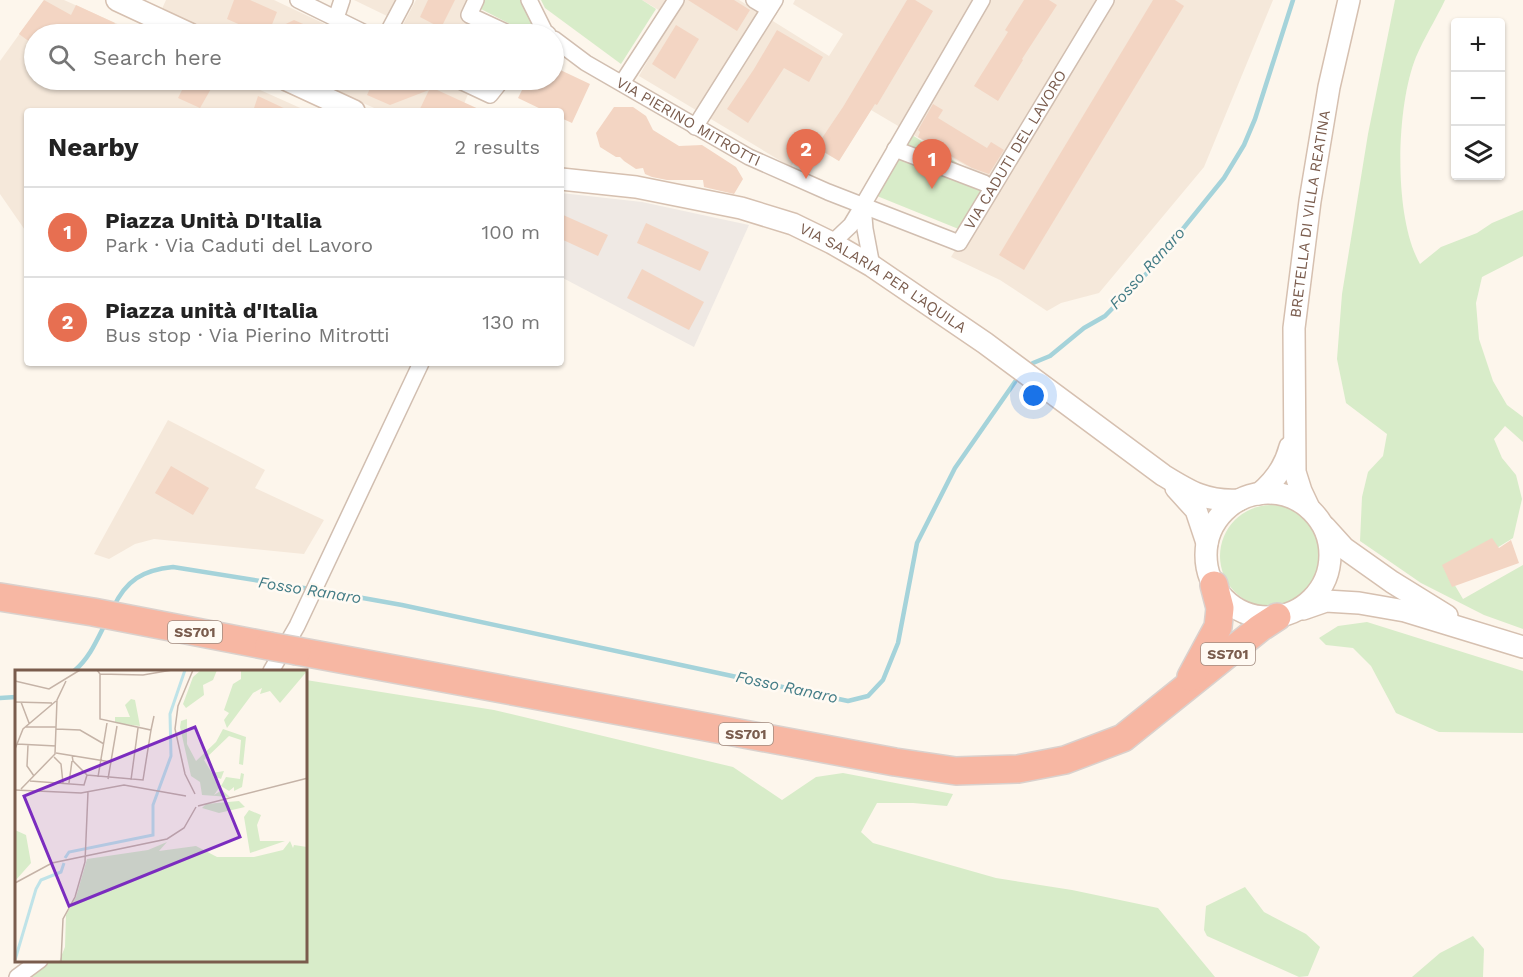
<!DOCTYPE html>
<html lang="en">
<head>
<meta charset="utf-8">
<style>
  :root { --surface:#fff; --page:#f2f2f2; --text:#222; --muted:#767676; --line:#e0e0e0; --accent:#e76f51 }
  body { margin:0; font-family:"Work Sans",sans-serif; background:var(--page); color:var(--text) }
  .controls { position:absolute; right:18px; top:18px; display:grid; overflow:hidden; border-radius:6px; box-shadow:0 2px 4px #0004 }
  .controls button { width:54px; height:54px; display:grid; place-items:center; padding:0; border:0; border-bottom:2px solid var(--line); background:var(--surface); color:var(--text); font:30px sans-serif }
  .you { position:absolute; left:1034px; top:396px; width:21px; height:21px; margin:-15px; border:4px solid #fff; border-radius:50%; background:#1a73e8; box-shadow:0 0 0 9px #1a73e833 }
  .badge { display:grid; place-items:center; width:39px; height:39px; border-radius:50%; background:var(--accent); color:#fff; font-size:20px; font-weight:700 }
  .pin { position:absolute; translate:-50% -50px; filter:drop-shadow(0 2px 3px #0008) }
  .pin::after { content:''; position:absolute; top:32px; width:21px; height:18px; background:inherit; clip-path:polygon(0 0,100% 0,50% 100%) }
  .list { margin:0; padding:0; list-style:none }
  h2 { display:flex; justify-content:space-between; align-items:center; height:78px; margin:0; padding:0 24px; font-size:26px }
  h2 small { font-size:20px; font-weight:400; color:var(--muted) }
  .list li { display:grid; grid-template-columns:39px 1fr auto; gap:18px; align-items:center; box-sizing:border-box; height:90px; padding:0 24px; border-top:2px solid var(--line) }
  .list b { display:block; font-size:22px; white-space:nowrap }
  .list p { margin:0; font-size:20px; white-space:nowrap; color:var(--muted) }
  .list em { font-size:20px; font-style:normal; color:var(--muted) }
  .icon { flex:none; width:33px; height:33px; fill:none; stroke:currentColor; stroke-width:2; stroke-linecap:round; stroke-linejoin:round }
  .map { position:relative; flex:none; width:1523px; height:977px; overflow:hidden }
  .search { position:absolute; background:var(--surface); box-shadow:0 2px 4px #0004; left:24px; top:24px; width:540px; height:66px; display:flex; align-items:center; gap:15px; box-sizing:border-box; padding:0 21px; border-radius:33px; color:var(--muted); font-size:22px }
  .panel { position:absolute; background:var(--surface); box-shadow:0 2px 4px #0004; left:24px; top:108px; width:540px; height:258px; border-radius:6px }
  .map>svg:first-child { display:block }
</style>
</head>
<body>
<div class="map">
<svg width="1523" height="977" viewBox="0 0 1523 977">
  <rect width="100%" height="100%" fill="#fdf6ec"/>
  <g fill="#f5e8da">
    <path d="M44,0H64L140,34H34V80H238L307,111H27V233L0,194V61Z"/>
    <path d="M166,0H274L346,34H212L161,11Z"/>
    <path d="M354,0H396L387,16Z"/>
    <path d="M416,0H472L462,21L487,34H398Z"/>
    <path d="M642,0H739L829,56L843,34L793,4L795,0H1273L1204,167L1099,293L1061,303L1047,311L1000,280L951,257L992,188L990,180L871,110L839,161L806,142L791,167L639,76L672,18Z"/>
    <path d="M311,80H439L468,94L461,111H381Z"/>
    <path d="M168,420L265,470L255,488L324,520L304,554L154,539L135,544L109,559L94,554Z"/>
  </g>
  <path fill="#efe9e4" d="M561,193L642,202L749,225L694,347L561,277Z"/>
  <g fill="#d8ecc9">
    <path d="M484,0H520L533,26L529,34L479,8Z"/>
    <path d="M541,0H642L656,9L621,64L545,8Z"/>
    <path d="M1395,0H1445C1436,19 1424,38 1416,57C1396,106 1393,217 1420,264L1441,247L1477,233L1492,223L1523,210V256L1482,277L1476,303L1479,339L1493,381L1507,405L1523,417V442L1505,426L1494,439L1502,458L1516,475L1522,499L1513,538L1450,577L1463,599L1523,565V629L1484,615L1421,583L1360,541L1362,497L1368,472L1383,456L1387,434L1346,403L1337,359L1342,294L1368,134Z"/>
    <path d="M912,135L988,182L961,230L877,196Z"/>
    <circle cx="1271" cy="556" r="51"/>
    <path d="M1367,622L1523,671V733L1439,732L1396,713L1371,666L1353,648L1326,645L1319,638L1338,626Z"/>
    <path d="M306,680L494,710L733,767L782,800L816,777L843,773L953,794L947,806L913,803H877L861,832L873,843L996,878L1072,890L1158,908L1215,977H28L50,961L306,960Z"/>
    <path d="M1245,887L1264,912L1306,934L1320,947L1308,976L1299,977L1207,936L1204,930L1206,906Z"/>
    <path d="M1473,936L1484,949L1483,977H1412L1440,953Z"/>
  </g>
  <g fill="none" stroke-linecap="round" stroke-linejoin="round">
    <g stroke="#a5d3da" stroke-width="4.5">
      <path d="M1027,368L1033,363L1050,356L1084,328L1105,316L1148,272L1224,178L1244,145L1255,119L1293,0"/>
      <path d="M318,590L402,605L848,701L868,696L883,680L898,643L917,543L955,468L1019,376"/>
      <path d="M113,608C126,580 143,570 173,567L310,589"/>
      <path d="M74,671C89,659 97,640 105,624"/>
      <path d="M0,698L16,697"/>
    </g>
  </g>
  <g fill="#f3d5c3">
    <path d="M44,0L71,15L76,5L115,23L108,34H34V45L19,34Z"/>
    <path d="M234,0H250L277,12L269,32L294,20L326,34H261L227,19Z"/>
    <path d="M428,0H455L441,28L420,17Z"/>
    <path d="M688,0H734L750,10L737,31Z"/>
    <path d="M907,0H915L933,11L877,105L875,104L839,161L816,147L843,107Z"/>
    <path d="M1024,0H1049L1057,5L1022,59L1023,60L998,101L974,86L1008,32L1005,30Z"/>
    <path d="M1153,0H1175L1184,6L1024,270L999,255Z"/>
    <path d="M676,25L699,39L675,79L652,64Z"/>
    <path d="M777,30L823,57L809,82L784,68L748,123L727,109L754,69Z"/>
    <path d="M554,67L590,84L572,123L561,118V111H545L518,98L527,80H554Z"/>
    <path d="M187,80H216L200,108L178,98Z"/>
    <path d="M374,80H426L424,84L483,111H419L429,90L390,105L367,95Z"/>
    <path d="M258,96L290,111H253Z"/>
    <path d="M933,104L943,110L938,118L987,148L991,142L1004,150L989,174L972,168L918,137L920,132L918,130Z"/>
    <path d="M614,107H633L646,116L653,130L679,146L702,145L736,167L743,179L734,194L708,188L704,187L703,180H667L652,177L645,174L643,168L636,169L624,161L620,157H616L600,147L596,133Z"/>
    <path d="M561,214L608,235L598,256L561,239Z"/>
    <path d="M646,223L709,252L700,271L637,243Z"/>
    <path d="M642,269L704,302L689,330L627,298Z"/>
    <path d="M171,466L209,488L193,515L155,493Z"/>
    <path d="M1492,538L1499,548L1511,540L1519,563L1452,587L1442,565Z"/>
  </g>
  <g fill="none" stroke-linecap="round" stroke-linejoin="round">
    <g stroke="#d1beb0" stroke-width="18">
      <g id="street">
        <path d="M298,0L367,34"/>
        <path d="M476,0L469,15L510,34"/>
        <path d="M529,0L545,32L548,34"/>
        <path d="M754,0L769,9"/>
        <path d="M336,18L342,0"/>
        <path d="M387,34L405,0"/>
        <path id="s1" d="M554,39L586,63L749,157L828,192L959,243L1106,0"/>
        <path d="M458,80L490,95L502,80"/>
        <path d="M622,83L676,0"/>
        <path d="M695,127L775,0"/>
        <path d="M895,149L984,183L992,188"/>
        <path d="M863,205L982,0"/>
        <path d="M832,243L851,225L863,205L865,229L872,266"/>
        <path d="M271,671L297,626L421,363"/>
        <path d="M17,977L40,960"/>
      </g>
    </g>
    <g stroke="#d6c0b0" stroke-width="24">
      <g id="secondary">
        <path d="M117,0L190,34"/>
        <path d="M287,80L354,111"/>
        <path id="s2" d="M561,179L636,187L741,208L793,224L832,243L872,266L985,343L1163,475C1189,491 1206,502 1239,500"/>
        <path d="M1176,488L1196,510L1207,543"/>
        <circle cx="1268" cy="555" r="62"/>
        <path d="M1259,494C1275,481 1285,467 1290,447"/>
        <path id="s3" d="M1309,508L1301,491L1295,472L1294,328L1310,201L1329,87L1349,0"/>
        <path d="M1325,527L1344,548L1392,582L1447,616"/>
        <path d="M1303,609L1326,601L1359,603L1405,611L1523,647"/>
      </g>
    </g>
    <g stroke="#dad1cd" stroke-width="30">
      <g id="highway">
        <path d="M0,597L93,612L269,646"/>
        <path d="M297,651L895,762L956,771L1018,769L1065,760L1123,738L1260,628L1277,617"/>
        <path d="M1191,677L1218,627L1220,608L1214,585"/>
      </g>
    </g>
    <use href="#street" stroke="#fff" stroke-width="15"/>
    <use href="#secondary" stroke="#fff" stroke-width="21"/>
    <use href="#highway" stroke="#f7b7a3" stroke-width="27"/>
    <g stroke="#dad1cd" stroke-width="30" stroke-linecap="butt">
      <path id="highway-bridge" d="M269,646L297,651"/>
    </g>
    <use href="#highway-bridge" stroke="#f7b7a3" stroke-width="27"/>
  </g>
  <g text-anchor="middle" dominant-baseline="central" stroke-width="5" stroke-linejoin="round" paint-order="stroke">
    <g fill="#fffaf3" stroke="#a28b7f" stroke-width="1.5">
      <rect x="168" y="621" width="54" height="22" rx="4.5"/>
      <rect x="1201" y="643" width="54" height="22" rx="4.5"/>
      <rect x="719" y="723" width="54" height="22" rx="4.5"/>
    </g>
    <g font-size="14" font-weight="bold" fill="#7a5c4d">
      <text x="195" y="632">SS701</text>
      <text x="1228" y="654">SS701</text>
      <text x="746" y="734">SS701</text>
    </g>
    <g font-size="15" fill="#7a5c4d" stroke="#fffaf3">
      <text stroke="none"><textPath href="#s1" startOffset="158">VIA PIERINO MITROTTI</textPath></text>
      <text stroke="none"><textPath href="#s1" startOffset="564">VIA CADUTI DEL LAVORO</textPath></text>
      <text stroke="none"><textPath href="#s3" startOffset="298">BRETELLA DI VILLA REATINA</textPath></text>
      <text stroke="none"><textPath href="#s2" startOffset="342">VIA SALARIA PER L'AQUILA</textPath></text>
    </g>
    <g font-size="16" font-style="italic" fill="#437c86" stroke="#fffaf3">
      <text transform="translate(1147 268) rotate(-48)">Fosso Ranaro</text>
      <text transform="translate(310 590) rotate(9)">Fosso Ranaro</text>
      <text transform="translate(787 687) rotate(12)">Fosso Ranaro</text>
    </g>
  </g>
  <g transform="translate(15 670)">
    <rect width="292" height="292" fill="#fdf6ec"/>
    <path d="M202,0L198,10L188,15L189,25L171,38L168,34L178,7L186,0ZM226,0H293L265,33L255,21L245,24L247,18L238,23L212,58L209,50L214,43L209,40L218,14L226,9ZM116,29L120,30L125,56L100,53V47H115L110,35ZM172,49V74L181,91L201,72L208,59L231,67L228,95L224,94L226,70L214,66L189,90L197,103L209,101L206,109L198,106L204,118L199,125L207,120L215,127L187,125L185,112L176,106L165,57L166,51ZM226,103L229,104L227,117L219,121V117L214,121L206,116L211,107L225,109ZM224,131L230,137L204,143L187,138L191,134ZM234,140L246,145L242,155L245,171H270L235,183L229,147ZM0,160L11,165L16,193L0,211ZM275,171L278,178L279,175L292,177V292H44L50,277L51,245L61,227L72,189L133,180L152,172L144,181L181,176L202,187H239L268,180Z" fill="#d8ecc9"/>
    <path fill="none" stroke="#bfe3e8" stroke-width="3" d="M50,188L54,182L138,165V135L156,86L155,44L170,0M0,290L21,219L26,210L46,202L49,193"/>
    <path fill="none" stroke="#c5b3a7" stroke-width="1.5" d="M82,0L85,4L128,5L157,0M178,0L163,36L160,59L170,104L180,124M85,4V49L136,60L139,46M0,11L34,19L65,0M0,32L37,33M6,32L14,53M10,57H41M41,59L65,60L89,74M2,74L41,76M13,75L12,96L19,106M0,79L8,59L41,31M41,83L96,92M57,85L58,91L72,105L128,110L136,60M39,87L46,94L48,113M83,107L92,53M93,109L102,56M116,110L123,58M15,111L69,115L72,105M54,113L57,91M6,119L40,84L42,30L51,11M0,120L66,123L109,115L171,126M183,136L293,108M0,213L37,193L152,169L169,158L181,137M46,292L48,249L60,227L70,192L73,122"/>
    <path fill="#7b2cbf" fill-opacity="0.15" stroke="#7b2cbf" stroke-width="3" d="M180,57L225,167L54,236L9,126Z"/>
    <rect width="292" height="292" fill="none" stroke="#7a5c4d" stroke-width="3"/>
  </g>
</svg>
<div class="controls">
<button>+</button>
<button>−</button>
<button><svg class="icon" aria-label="layers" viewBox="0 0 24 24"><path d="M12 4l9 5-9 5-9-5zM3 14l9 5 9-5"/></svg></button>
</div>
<div class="you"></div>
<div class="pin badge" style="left:932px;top:189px">1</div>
<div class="pin badge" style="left:806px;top:179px">2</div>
<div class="search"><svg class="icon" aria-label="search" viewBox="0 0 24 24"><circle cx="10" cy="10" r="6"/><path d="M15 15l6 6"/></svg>Search here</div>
<section class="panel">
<h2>Nearby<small>2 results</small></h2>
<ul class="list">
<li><span class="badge">1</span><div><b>Piazza Unità D'Italia</b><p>Park · Via Caduti del Lavoro</p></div><em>100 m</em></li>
<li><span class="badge">2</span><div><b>Piazza unità d'Italia</b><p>Bus stop · Via Pierino Mitrotti</p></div><em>130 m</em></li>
</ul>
</section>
</div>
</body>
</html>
